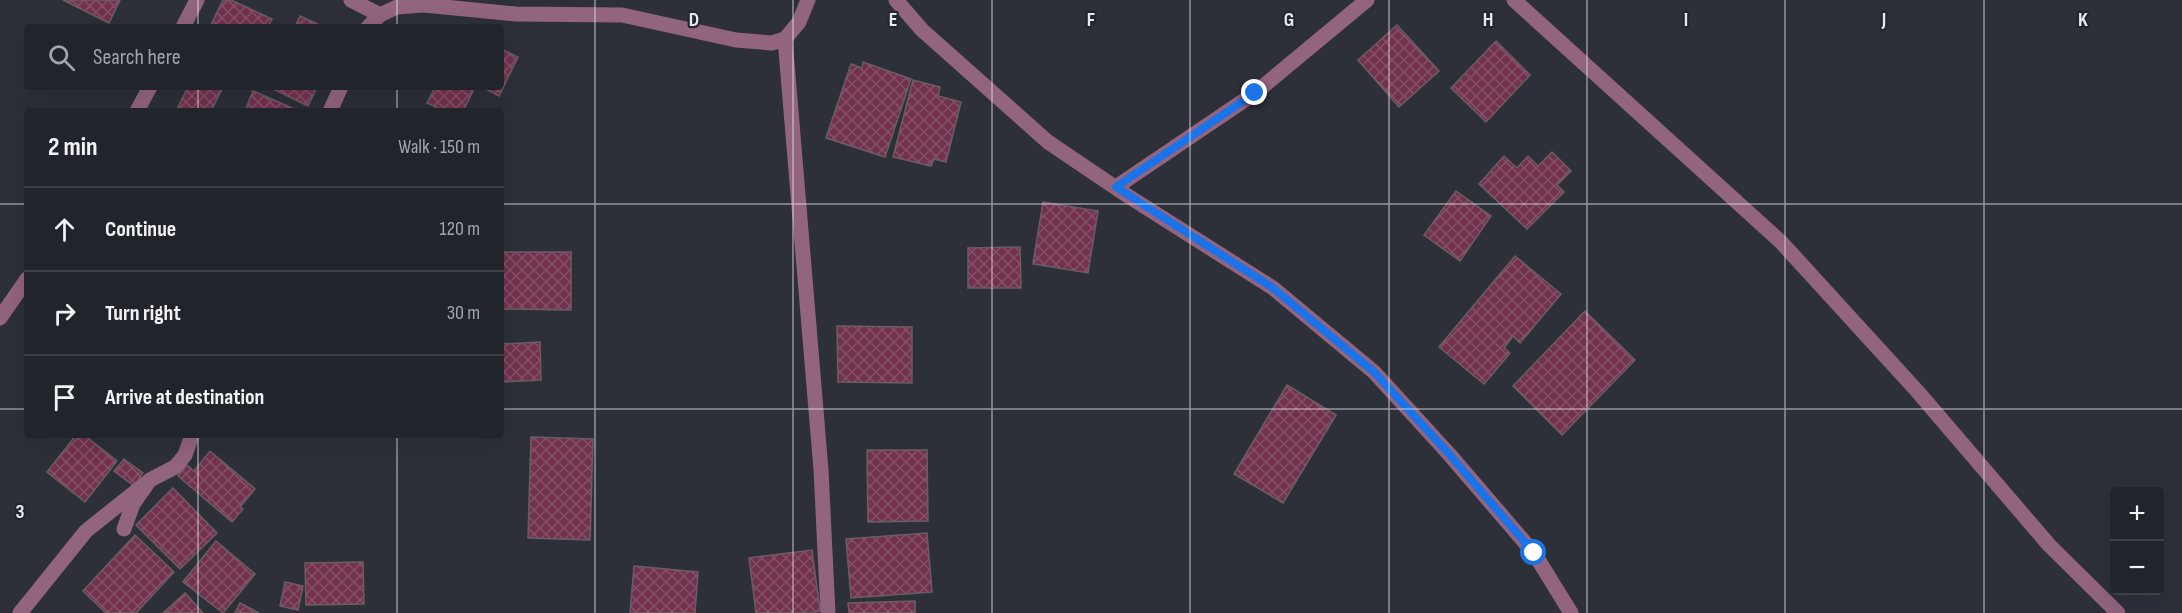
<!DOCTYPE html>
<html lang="en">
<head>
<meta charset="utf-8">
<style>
  :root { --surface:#22242b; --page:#2e3037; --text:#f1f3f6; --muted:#a2a4a9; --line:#3f4147 }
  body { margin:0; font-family:"Sofia Sans Condensed",sans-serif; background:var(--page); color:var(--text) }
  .controls { position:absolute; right:18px; bottom:18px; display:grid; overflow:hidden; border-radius:6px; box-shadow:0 6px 24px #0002 }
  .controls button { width:54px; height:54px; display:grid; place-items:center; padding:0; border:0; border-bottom:2px solid var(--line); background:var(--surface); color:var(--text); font:30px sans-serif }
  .stop { position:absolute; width:18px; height:18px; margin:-14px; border:4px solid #1a73e8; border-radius:50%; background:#fff }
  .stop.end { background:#1a73e8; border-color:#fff; box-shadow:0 2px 6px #0008 }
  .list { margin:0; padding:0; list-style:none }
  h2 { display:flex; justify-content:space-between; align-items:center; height:78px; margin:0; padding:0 24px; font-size:26px }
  h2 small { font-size:20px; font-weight:400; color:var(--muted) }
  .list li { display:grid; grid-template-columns:39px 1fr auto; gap:18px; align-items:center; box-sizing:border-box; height:84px; padding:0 24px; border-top:2px solid var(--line) }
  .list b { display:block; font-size:22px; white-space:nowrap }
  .list em { font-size:20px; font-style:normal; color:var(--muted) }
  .icon { flex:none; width:33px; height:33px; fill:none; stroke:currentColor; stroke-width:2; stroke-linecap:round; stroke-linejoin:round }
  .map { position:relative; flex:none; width:2182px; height:613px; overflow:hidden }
  .search { position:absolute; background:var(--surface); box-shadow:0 6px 24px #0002; left:24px; top:24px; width:480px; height:66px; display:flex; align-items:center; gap:15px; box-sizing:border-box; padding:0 21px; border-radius:6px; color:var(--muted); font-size:22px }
  .panel { position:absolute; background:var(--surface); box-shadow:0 6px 24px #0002; left:24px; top:108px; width:480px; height:330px; border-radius:6px }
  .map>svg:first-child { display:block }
</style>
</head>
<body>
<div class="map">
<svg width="2182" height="613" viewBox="0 0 2182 613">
  <defs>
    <pattern id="building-cross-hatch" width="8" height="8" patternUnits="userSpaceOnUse" patternTransform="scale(1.5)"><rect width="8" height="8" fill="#72324e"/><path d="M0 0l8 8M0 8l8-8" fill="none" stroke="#865068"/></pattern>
  </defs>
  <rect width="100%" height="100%" fill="#2d3039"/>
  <g fill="url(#building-cross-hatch)" stroke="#6b5e62" stroke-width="1.5">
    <path d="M63,0H120L109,23Z"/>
    <path d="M223,0H231L272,19L268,27H210Z"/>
    <path d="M300,16L324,27H295Z"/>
    <path d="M1397,25L1439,71L1399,107L1358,60Z"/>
    <path d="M1496,41L1530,75L1486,122L1451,88Z"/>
    <path d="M501,49L518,57L499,96L482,87H501Z"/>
    <path d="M863,62L911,79L885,157L826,138L851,64L862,68Z"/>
    <path d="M913,80L940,87L938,96L961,102L946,162L934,159L931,166L893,157Z"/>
    <path d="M188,87H223L211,111H176Z"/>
    <path d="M269,87H317L308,106Z"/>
    <path d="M435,87H466L473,91L463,111H444L427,103Z"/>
    <path d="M253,91L299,111H245Z"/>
    <path d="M1552,152L1571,171L1557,185L1564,192L1527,229L1479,184L1504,156L1517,168L1528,156L1538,166Z"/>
    <path d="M1456,191L1491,216L1460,261L1424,235Z"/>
    <path d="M1043,202L1098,211L1088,273L1033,264Z"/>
    <path d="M1020,247L1021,288H968V248Z"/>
    <path d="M501,252H571V310L501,309Z"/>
    <path d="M1515,256L1561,294L1520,343L1513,336L1504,348L1510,353L1484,384L1439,347Z"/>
    <path d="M1585,311L1635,360L1562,435L1513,386Z"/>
    <path d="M837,326L912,327V383L838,382Z"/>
    <path d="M540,342L541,380L501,382V344Z"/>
    <path d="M1287,385L1336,415L1283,503L1234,474Z"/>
    <path d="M76,435H84L117,461L85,502L47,472Z"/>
    <path d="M531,437L593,439L590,540L528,538Z"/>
    <path d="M867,450H927L928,521L868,522Z"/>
    <path d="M210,451L255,489L240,507L243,509L232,522L178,476L187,465L194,471Z"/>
    <path d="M124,459L143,473L134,486L114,471Z"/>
    <path d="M173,488L217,533L180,569L136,525Z"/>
    <path d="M927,533L932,592L851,598L846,539Z"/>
    <path d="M135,535L174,572L136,613H106L83,591Z"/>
    <path d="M216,541L255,574L223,613L183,582Z"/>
    <path d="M812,550L820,611L811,613H756L749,558Z"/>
    <path d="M363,562L364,604L306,605L305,563Z"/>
    <path d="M634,566L698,572L695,613H630Z"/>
    <path d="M285,582L303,586L298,610L280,606Z"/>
    <path d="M185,593L203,613H163Z"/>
    <path d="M915,601V613H849L848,603Z"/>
    <path d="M240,603L259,613H235Z"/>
  </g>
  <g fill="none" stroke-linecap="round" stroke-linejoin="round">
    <g stroke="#92647e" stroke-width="15">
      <path d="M351,0L380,15"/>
      <path d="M896,0L922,30L1048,142L1128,196L1273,288L1374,372L1449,454L1534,553L1571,613"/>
      <path d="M1514,0L1781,242L1918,392L2049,545L2118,613"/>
      <path d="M183,27L197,0"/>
      <path d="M368,27L380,15L397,7L424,5L516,14L622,15L736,40L772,43L785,39L799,22L808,0"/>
      <path d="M785,39L821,470L828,613"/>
      <path d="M137,111L150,87"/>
      <path d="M330,111L341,87"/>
      <path d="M1116,187L1255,93L1367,0"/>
      <path d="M0,318L27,279"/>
      <path d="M124,529L133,504L150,480L175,467L185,455L192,435"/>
      <path d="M20,613L86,531L150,480"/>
    </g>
  </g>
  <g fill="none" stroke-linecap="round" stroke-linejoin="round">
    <path stroke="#1a73e8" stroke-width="8" d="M1255,93L1116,187L1273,288L1374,372L1449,454L1534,553"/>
  </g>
  <path fill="none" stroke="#e7e9ef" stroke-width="1.5" stroke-opacity="0.55" d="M198,0V27M397,0V27M595,0V613M793,0V613M992,0V613M1190,0V613M1389,0V613M1587,0V613M1785,0V613M1984,0V613M198,87V111M397,87V111M0,204H27M501,204H2182M0,409H27M501,409H2182M198,435V613M397,435V613"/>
  <g font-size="20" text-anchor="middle" font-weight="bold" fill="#e7e9ef" stroke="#23262f" stroke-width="4.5" stroke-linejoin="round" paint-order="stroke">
    <text x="694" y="26">D</text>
    <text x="893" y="26">E</text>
    <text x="1091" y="26">F</text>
    <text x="1289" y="26">G</text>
    <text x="1488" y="26">H</text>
    <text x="1686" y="26">I</text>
    <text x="1884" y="26">J</text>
    <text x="2083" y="26">K</text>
    <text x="20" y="518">3</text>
  </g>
</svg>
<div class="controls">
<button>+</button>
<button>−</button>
</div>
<div class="stop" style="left:1534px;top:553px"></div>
<div class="stop end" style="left:1255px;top:93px"></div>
<div class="search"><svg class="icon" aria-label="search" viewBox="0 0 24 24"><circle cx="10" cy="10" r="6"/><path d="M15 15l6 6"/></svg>Search here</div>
<section class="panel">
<h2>2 min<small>Walk · 150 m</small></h2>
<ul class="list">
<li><svg class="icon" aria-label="ahead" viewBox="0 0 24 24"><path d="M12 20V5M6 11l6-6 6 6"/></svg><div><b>Continue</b></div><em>120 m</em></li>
<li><svg class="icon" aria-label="right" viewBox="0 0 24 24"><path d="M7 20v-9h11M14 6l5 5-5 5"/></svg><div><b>Turn right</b></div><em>30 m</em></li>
<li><svg class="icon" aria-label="arrive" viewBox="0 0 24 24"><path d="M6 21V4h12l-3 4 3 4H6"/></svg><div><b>Arrive at destination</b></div></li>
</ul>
</section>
</div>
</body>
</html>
